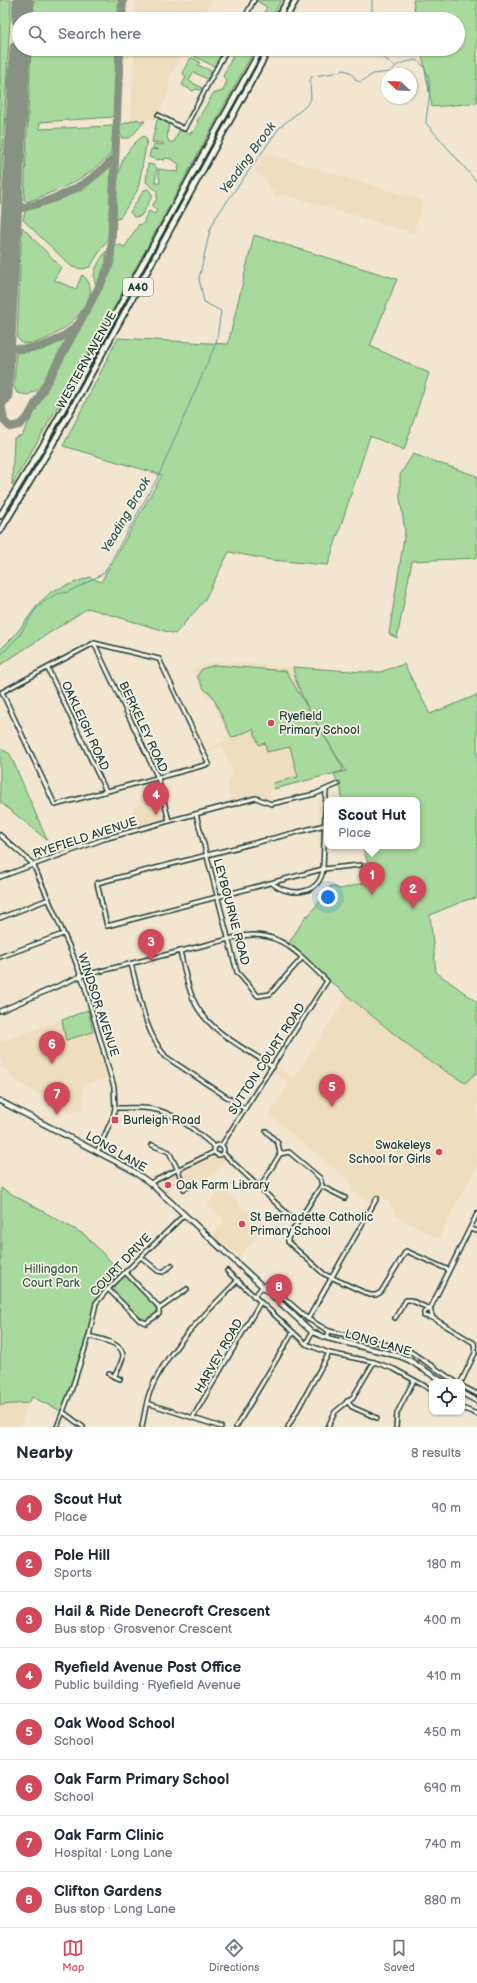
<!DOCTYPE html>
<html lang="en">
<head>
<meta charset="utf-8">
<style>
  :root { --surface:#fff; --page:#f2f2f3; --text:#1f2937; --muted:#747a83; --line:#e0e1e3; --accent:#d1495b }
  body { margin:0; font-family:"Balsamiq Sans",sans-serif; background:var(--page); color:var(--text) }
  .controls { position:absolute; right:12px; bottom:12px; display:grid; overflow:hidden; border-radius:8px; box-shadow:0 1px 3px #0004 }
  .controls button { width:36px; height:36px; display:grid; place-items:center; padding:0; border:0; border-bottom:1px solid var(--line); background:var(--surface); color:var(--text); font:20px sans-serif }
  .compass { position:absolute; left:381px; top:68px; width:36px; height:36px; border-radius:50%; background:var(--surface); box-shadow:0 1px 3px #0004; rotate:293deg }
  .you { position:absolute; left:328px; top:897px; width:14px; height:14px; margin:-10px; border:3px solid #fff; border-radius:50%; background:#1a73e8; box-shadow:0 0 0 6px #1a73e833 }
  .badge { display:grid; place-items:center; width:26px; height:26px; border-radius:50%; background:var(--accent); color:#fff; font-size:13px; font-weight:700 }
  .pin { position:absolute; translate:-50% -33px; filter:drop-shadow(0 1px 2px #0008) }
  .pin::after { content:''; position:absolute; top:21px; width:14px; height:12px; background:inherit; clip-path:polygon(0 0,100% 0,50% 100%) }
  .popup { position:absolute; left:324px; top:797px; width:96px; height:52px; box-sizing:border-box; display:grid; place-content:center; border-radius:8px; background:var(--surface); filter:drop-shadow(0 1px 3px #0005); font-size:13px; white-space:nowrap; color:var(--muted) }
  .popup b { font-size:15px; color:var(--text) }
  .popup::after { content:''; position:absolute; left:50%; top:100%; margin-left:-8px; border:8px solid transparent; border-top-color:var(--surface) }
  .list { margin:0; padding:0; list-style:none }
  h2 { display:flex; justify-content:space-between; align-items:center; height:52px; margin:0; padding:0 16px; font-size:17px }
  h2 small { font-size:13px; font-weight:400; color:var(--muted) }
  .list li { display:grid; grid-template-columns:26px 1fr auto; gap:12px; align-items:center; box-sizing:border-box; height:56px; padding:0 16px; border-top:1px solid var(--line) }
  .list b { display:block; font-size:15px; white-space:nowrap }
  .list p { margin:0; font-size:13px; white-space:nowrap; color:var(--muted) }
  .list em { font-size:13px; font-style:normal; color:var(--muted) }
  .icon { flex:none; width:22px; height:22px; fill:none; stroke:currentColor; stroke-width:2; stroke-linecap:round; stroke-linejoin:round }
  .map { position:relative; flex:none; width:477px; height:1427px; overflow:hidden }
  .search { position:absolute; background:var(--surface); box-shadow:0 1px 3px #0004; left:12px; right:12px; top:12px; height:44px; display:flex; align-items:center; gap:10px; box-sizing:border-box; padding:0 14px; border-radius:22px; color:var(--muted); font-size:15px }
  .sheet { height:500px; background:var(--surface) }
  nav { display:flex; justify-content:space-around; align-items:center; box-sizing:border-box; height:56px; border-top:1px solid var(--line); background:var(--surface); font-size:11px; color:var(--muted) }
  nav a { display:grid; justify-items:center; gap:2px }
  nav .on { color:var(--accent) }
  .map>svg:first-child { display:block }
</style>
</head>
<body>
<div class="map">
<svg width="477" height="1427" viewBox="0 0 477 1427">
  <rect width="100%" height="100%" fill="#f2e6d1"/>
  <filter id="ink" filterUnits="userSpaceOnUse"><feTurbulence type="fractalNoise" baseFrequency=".025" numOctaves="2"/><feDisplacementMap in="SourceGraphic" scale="8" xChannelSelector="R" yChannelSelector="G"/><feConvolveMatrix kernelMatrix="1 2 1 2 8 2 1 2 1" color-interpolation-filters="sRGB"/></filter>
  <g filter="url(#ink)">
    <g fill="#efddc0">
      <path d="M136,0H212L201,19H135Z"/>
      <path d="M134,49H185L168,80L170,89L155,121L152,119L141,122L131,121Z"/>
      <path d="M264,153L424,201L413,233L282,194L277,198L265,180L254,171Z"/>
      <path d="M214,662L293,667L294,675L301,696L346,771L270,791L271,800L256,795L231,800L227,784L233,770L221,746L206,753L205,750L230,738L210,696L207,697L192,670Z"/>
      <path d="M144,804L148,808L162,805L164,818L137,827L132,807Z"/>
      <path d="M347,996L421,1056L465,1083L477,1072V1166L438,1239L396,1216L397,1214L382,1194L375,1205L351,1190L354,1185L269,1115L290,1083L273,1072L277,1067L294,1078Z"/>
      <path d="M62,1020L67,1040L93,1032L107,1078L83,1085V1111H65L9,1076L11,1072L0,1067L3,1061L0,1059V1042Z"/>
      <path d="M214,1152L225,1161L213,1175L184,1189L180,1180L165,1196L150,1183Z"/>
      <path d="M222,1188L265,1228L239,1257L214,1236L213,1233L225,1221L207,1204Z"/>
      <path d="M29,1403L20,1427H0V1405Z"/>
    </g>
    <g fill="#a7da9c" stroke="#638c68">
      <path d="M1,0H11L0,204V1Z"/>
      <path d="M34,0H119L117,19H33Z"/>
      <path d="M281,0L271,19H261L267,7L255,0Z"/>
      <path d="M413,0H477V103L432,107L421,49H458V19H416Z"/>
      <path d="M31,49H116L113,117L40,122L39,129L113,126L111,153C88,179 59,190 27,202L24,200Z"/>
      <path d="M195,49H225L217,64L213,66L194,56Z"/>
      <path d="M233,49H255L97,339L12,485L14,438L22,435L110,274L114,261V245H120L125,247L139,224L140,225L145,222L144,220L149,211L154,214L157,210L152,206L157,198V191L146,182L148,164L153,165L157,168L155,183H160L158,169L178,172L179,164L171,159L165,158L164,160L158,159V160L149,157L151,149L159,150L153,148L154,144L163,145V143L152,142L157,120L160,118L169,123L167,137L169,142H174L180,129L190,134L191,132H193L198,123L197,121L213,94L223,91L227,81L223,76L233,56L230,54Z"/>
      <path d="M193,58L200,62L198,65L211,71V75L207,79L193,72L189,81L202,88L201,90L196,89L193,91L182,85L186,77L184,75L183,71L190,59Z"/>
      <path d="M138,119L141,122L145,121L130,138H122L120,133V125Z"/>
      <path d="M144,136L147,140L139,184L137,191L119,219L116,218C117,191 114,164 134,144C137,141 140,138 144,136Z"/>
      <path d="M111,166L108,238L90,267L83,269L72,267L23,220L25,211L84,189Z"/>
      <path d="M148,189L153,195L141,216L134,217L130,212L144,190Z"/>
      <path d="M22,227L61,267L54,280L76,289L82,275C113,296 50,350 22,343L17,338Z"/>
      <path d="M254,235L397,279L370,346L429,373L404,450L370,436L328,565L271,560L229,552L204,601L175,634L88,608L0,665V650L15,635L40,602L52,591L90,577L101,582L162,475L63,446L118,338L228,344Z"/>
      <path d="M106,251V262L96,286C90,273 99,262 106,251Z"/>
      <path d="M68,336L39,389L28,395L17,393L14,387L16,353L42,350Z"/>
      <path d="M413,454L477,476V558L412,561L397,638L389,634L405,531L400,498V475Z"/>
      <path d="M404,664L430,714L477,695V898L466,900L430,915L436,972L477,1002V1072L465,1083L421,1056L287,946L306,916L309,915L331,886L341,889L367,882L362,864L368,863L362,846H417V800H342L341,789L334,774L346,771C330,744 296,696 293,667L365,672H380Z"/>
      <path d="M215,665L286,671L342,766L343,771L274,789L273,783L298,777L290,747L267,752L265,743L259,745L253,729L232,738L212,695L204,689L197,676L202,669Z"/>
      <path d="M0,748L10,754L47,840L0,802Z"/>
      <path d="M88,1010L93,1032L66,1040L62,1020Z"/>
      <path d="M1,1188L85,1235L123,1274L125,1272L157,1305L159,1314L146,1323L139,1320L108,1289L96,1303L91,1329L63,1412L32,1397L29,1403L0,1405Z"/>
    </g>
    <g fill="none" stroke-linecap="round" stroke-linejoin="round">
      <g stroke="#589595" stroke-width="1">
        <path d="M372,19V0"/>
        <path d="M377,49L381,56L395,66"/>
        <path d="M216,344L221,311L204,302L199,279L210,230L216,217L280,127L305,107L311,99L310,81L312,76L334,73L344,70L350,72L357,81L361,82L373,74L391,72C397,62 406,62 417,60C438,77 427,100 426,123L477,182"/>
        <path d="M0,656L19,636L35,610L45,601L56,594L68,592L84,584L104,573L158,477L216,343"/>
      </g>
      <g stroke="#889282" stroke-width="8">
        <path d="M122,19L123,0"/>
        <path d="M12,199L15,205L21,208C55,201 93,184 115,156"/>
        <path d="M6,337L7,344L13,348C36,352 61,341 77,325"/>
        <path d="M2,408L4,421L10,427L19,425L28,417L108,270L111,253L120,49"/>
        <path d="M2,412V395"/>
      </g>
      <g stroke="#889282" stroke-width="21">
        <path d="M22,19L23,0"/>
        <path d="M2,395L20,49"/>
      </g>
      <g stroke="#1f3d34" stroke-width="6">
        <g id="minor">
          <path d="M244,19L254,0"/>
          <path d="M158,115L184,129L227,49"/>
          <path d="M94,643L159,659L209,764L55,805L2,692Z"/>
          <path d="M94,643L158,778L169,821"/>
          <path d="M48,669L106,791"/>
          <path d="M196,814L237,972L258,996L270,994L302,958"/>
          <path d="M325,825L97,883L107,926L323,869L360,865"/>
          <path d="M0,835L33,864L73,955L84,984L114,1087L115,1108L113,1117L97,1152"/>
          <path d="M0,877L104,839L169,821L256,798L271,804L315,794L338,784"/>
          <path d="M272,883C288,897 320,896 323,869L326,790"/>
          <path d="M0,918L49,899"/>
          <path d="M180,951C184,968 187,986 194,1001C208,1032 247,1049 273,1067"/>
          <path d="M0,957L63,934"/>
          <path d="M131,964C140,996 144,1031 166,1057L245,1109"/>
          <path d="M0,1011L81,976L237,937C279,927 299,955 327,981L221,1146"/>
          <path d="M115,1108C127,1108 140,1107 152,1109C177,1113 196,1132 215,1147"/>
          <path d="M266,1131L278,1143L280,1154"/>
          <path d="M152,1145L169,1152L178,1170L184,1189L196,1183"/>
          <circle cx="219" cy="1150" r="5"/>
          <path d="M223,1153L297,1223L288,1238V1242L324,1274L370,1295H376L381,1292L406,1251L449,1270"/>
          <path d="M150,1183L214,1152"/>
          <path d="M321,1186L345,1198"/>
          <path d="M260,1187L280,1154L289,1152L320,1178L322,1185L297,1223"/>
          <path d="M470,1229L477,1231"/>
          <path d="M141,1257L158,1271L163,1272L172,1265"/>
          <path d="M227,1271L306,1344L329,1353L374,1362L394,1369L432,1390"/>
          <path d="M263,1288L267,1283L308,1319L329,1331L327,1338"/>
          <path d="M108,1289L139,1320L146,1323L159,1314V1309L157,1305L125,1272"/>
          <path d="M254,1297L262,1287"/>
          <path d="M159,1309L187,1289"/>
          <path d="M430,1309L424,1312V1316L433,1318"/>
          <path d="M395,1318L406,1300H410L430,1309"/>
          <path d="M308,1319L377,1198"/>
          <path d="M329,1331L377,1342L411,1352L456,1382"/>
          <path d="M89,1336C98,1339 123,1342 123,1356C122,1363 117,1371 114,1377"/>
          <path d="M306,1344L312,1332"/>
          <path d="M109,1374L120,1379"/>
          <path d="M461,1382L475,1353L474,1343L433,1318L430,1309L477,1214"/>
          <path d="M462,1386L477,1394"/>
          <path d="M347,1401L352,1407L377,1418"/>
          <path d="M147,1403L221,1427"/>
          <path d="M462,1408L477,1414"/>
          <path d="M63,1412L83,1427"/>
          <path d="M193,1417L260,1303"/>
          <path d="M57,1427L71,1391L89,1336L96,1303L108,1289L184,1215"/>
          <path d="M142,1427C144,1416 146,1404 149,1394C166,1349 206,1314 238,1280"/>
          <path d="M236,1427L293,1332"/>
          <path d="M288,1427L329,1353"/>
          <path d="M328,1427L335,1412L353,1397L374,1362"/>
          <path d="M396,1427L397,1413L414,1380"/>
        </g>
      </g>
      <g stroke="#1f3d34" stroke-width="7">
        <g id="major">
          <path d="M0,1101L130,1169L150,1183L312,1332L327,1338L399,1356L409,1360L443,1382"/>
          <path d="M462,1393L477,1401"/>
        </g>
      </g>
      <g stroke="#1f3d34" stroke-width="8">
        <g id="highway">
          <path d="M277,19L288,0"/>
          <path d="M285,19L296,0"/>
          <path d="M0,516L45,442L261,49"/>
          <path d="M0,531L52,445L269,49"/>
        </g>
      </g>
      <use href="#minor" stroke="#f7f3e8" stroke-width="3"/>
      <use href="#major" stroke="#f7f3e8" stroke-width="4"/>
      <use href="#highway" stroke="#f7f3e8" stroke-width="4.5"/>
    </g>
  </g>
  <g fill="#d1495b" stroke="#f7f3e8" stroke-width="1.5">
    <circle cx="271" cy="723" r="4"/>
    <rect x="111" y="1116" width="8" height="8" rx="2"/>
    <circle cx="439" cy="1152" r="4"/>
    <circle cx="168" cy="1185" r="4"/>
    <circle cx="242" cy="1224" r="4"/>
  </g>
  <g text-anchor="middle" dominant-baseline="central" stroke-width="3.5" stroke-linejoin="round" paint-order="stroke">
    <rect fill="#f7f3e8" stroke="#60746a" stroke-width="1" x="123" y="278" width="30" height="18" rx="3"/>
    <g font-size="11" font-weight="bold" fill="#1f3d34">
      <text x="138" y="287">A40</text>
    </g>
    <g font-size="12" fill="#1f3d34" stroke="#f7f3e8">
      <text transform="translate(87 360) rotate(-61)">WESTERN AVENUE</text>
      <text transform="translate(85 726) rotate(65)">OAKLEIGH ROAD</text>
      <text transform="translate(143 727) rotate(65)">BERKELEY ROAD</text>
      <text transform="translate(85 838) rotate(-18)">RYEFIELD AVENUE</text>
      <text transform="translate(231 912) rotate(75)">LEYBOURNE ROAD</text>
      <text transform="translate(98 1005) rotate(72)">WINDSOR AVENUE</text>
      <text transform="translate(267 1059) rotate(-57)">SUTTON COURT ROAD</text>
      <text transform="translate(116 1152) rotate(30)">LONG LANE</text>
      <text transform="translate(121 1265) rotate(-46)">COURT DRIVE</text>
      <text transform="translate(378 1343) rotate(16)">LONG LANE</text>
      <text transform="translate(219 1356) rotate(-60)">HARVEY ROAD</text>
    </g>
    <g font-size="12" fill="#1f3d34" stroke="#f7f3e8" text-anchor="start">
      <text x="279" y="716">Ryefield<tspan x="279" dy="14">Primary School</tspan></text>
      <text x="123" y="1120">Burleigh Road</text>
      <text x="431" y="1145" text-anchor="end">Swakeleys<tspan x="431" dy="14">School for Girls</tspan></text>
      <text x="176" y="1185">Oak Farm Library</text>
      <text x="250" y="1217">St Bernadette Catholic<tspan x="250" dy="14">Primary School</tspan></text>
    </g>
    <g font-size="12" fill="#3a5c49" stroke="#f7f3e8">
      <text x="51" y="1269">Hillingdon<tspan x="51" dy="14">Court Park</tspan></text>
    </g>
    <g font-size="13" font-style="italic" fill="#325a54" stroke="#f7f3e8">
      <text transform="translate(248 158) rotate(-54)">Yeading Brook</text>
      <text transform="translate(126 515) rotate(-60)">Yeading Brook</text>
    </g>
  </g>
</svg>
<div class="controls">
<button><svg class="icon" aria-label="locate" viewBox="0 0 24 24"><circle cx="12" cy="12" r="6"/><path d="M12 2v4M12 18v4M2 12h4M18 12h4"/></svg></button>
</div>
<svg class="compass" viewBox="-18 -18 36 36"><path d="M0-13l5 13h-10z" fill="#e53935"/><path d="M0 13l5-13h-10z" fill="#747a83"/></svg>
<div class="you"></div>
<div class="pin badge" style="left:372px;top:895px">1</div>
<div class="popup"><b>Scout Hut</b>Place</div>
<div class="pin badge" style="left:413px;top:909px">2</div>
<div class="pin badge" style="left:151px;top:962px">3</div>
<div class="pin badge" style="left:156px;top:815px">4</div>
<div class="pin badge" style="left:332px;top:1107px">5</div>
<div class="pin badge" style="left:52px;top:1064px">6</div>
<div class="pin badge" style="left:57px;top:1115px">7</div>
<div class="pin badge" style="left:279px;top:1307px">8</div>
<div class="search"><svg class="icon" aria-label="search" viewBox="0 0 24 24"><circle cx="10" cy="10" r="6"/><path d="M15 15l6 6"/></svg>Search here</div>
</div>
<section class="sheet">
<h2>Nearby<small>8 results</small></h2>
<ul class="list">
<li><span class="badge">1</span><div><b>Scout Hut</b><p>Place</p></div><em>90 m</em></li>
<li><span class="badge">2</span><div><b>Pole Hill</b><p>Sports</p></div><em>180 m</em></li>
<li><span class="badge">3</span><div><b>Hail &amp; Ride Denecroft Crescent</b><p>Bus stop · Grosvenor Crescent</p></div><em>400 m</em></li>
<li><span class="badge">4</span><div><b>Ryefield Avenue Post Office</b><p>Public building · Ryefield Avenue</p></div><em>410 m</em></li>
<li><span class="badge">5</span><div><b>Oak Wood School</b><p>School</p></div><em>450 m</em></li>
<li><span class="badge">6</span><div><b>Oak Farm Primary School</b><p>School</p></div><em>690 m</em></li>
<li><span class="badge">7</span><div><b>Oak Farm Clinic</b><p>Hospital · Long Lane</p></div><em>740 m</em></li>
<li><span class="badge">8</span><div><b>Clifton Gardens</b><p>Bus stop · Long Lane</p></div><em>880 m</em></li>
</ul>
</section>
<nav>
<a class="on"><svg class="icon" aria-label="map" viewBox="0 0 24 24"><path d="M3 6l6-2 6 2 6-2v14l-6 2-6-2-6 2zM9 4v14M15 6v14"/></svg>Map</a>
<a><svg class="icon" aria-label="directions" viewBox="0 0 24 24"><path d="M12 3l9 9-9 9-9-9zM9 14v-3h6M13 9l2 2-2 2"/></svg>Directions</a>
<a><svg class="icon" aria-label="saved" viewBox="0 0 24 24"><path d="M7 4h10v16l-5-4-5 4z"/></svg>Saved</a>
</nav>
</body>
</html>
